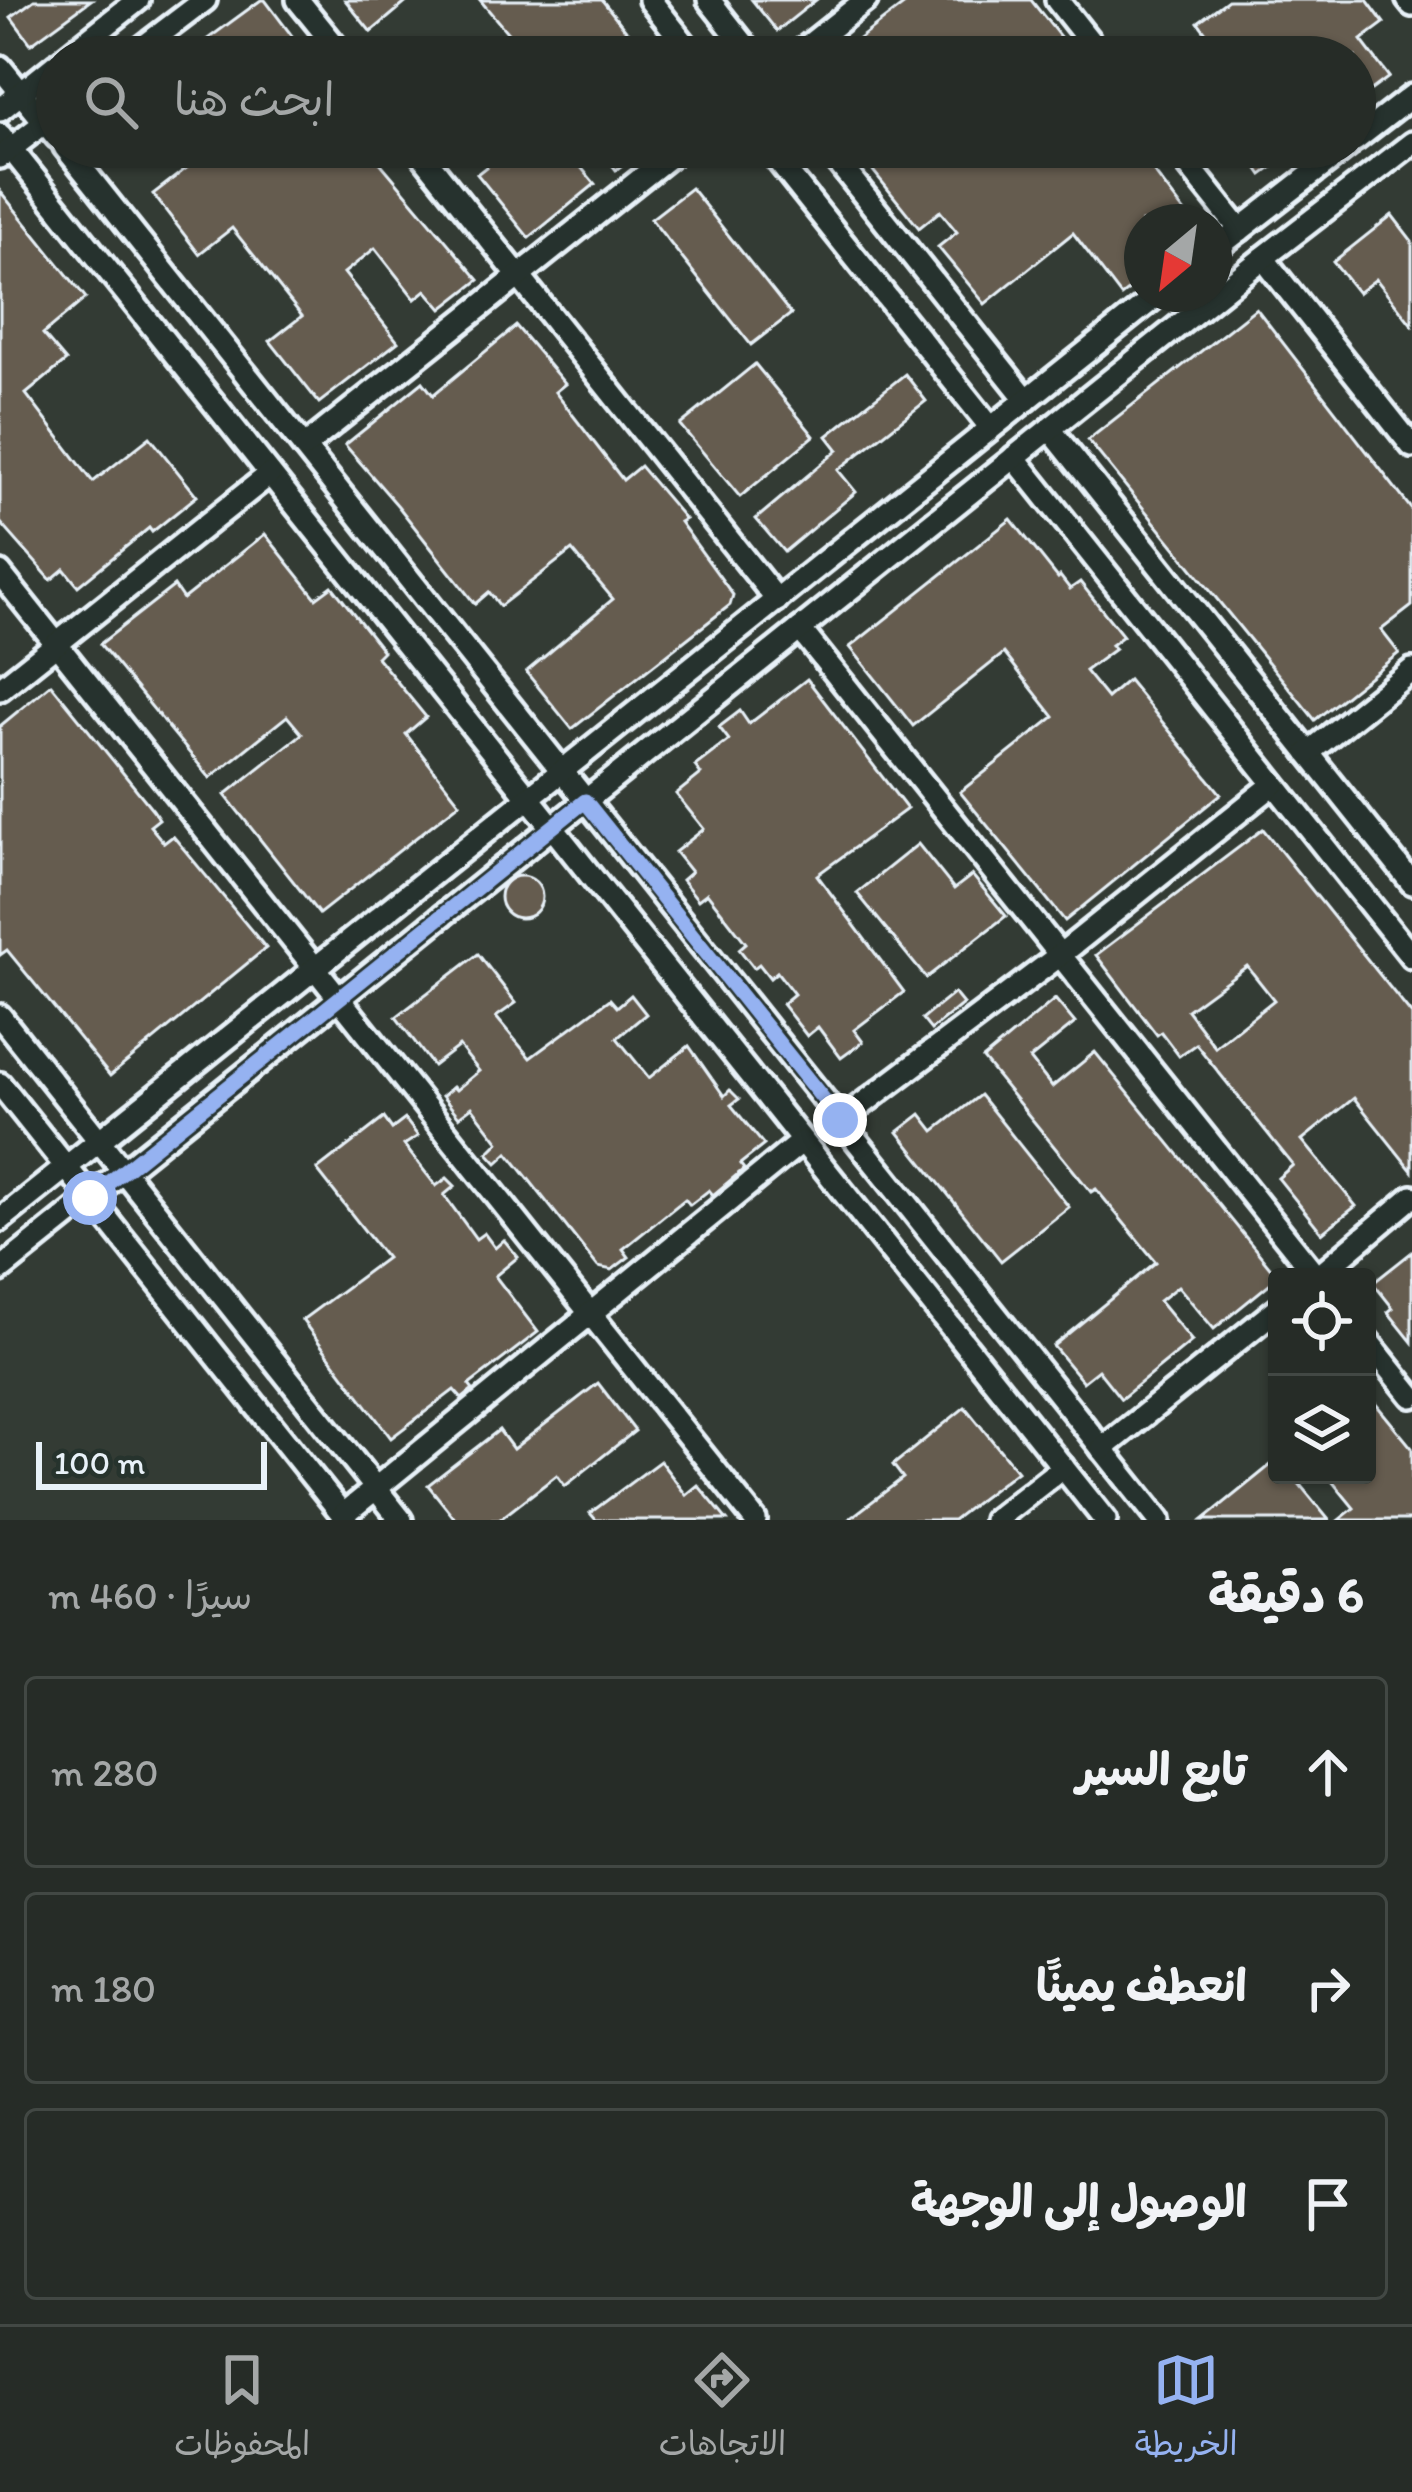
<!DOCTYPE html>
<html lang="ar">
<head>
<meta charset="utf-8">
<style>
  :root { --surface:#262c27; --page:#2e342f; --text:#f1f3f6; --muted:#a4a7a7; --line:#424844; --accent:#95b2f1 }
  body { margin:0; font-family:Itim,"Playpen Sans Arabic",sans-serif; background:var(--page); color:var(--text); direction:rtl }
  .controls { position:absolute; right:36px; bottom:36px; display:grid; overflow:hidden; border-radius:12px; box-shadow:0 3px 9px #0004 }
  .controls button { width:108px; height:108px; display:grid; place-items:center; padding:0; border:0; border-bottom:3px solid var(--line); background:var(--surface); color:var(--text); font:60px sans-serif }
  .compass { position:absolute; left:1124px; top:204px; width:108px; height:108px; border-radius:50%; background:var(--surface); box-shadow:0 3px 9px #0004; rotate:209deg }
  .scale { position:absolute; left:36px; bottom:30px; width:231px; box-sizing:border-box; padding-left:12px; border:6px solid #e8f1f8; border-top:0; font-size:33px; line-height:42px; white-space:nowrap; color:#e8f1f8; -webkit-text-stroke:9px #26332d; paint-order:stroke }
  .stop { position:absolute; width:36px; height:36px; margin:-27px; border:9px solid #95b2f1; border-radius:50%; background:#fff }
  .stop.end { background:#95b2f1; border-color:#fff; box-shadow:0 3px 12px #0008 }
  .list { margin:0; padding:0; list-style:none }
  h2 { display:flex; justify-content:space-between; align-items:center; height:156px; margin:0; padding:0 48px; font-size:51px }
  h2 small { font-size:39px; font-weight:400; color:var(--muted) }
  .list li { display:grid; grid-template-columns:78px 1fr auto; gap:36px; align-items:center; box-sizing:border-box; height:192px; margin:0 24px 24px; padding:0 24px; border:3px solid var(--line); border-radius:12px }
  .list b { display:block; font-size:45px; white-space:nowrap }
  .list em { font-size:39px; font-style:normal; color:var(--muted) }
  .icon { flex:none; width:66px; height:66px; fill:none; stroke:currentColor; stroke-width:2; stroke-linecap:round; stroke-linejoin:round }
  .map { position:relative; flex:none; width:1412px; height:1520px; overflow:hidden; direction:ltr }
  .search { position:absolute; background:var(--surface); box-shadow:0 3px 9px #0004; left:36px; right:36px; top:36px; height:132px; display:flex; align-items:center; gap:30px; box-sizing:border-box; padding:0 42px; border-radius:66px; color:var(--muted); font-size:45px }
  .sheet { height:804px; background:var(--surface) }
  nav { display:flex; justify-content:space-around; align-items:center; box-sizing:border-box; height:168px; border-top:3px solid var(--line); background:var(--surface); font-size:33px; color:var(--muted) }
  nav a { display:grid; justify-items:center; gap:6px }
  nav .on { color:var(--accent) }
  .map>svg:first-child { display:block }
</style>
</head>
<body>
<div class="map">
<svg width="1412" height="1520" viewBox="0 0 1412 1520">
  <rect width="100%" height="100%" fill="#333b34"/>
  <filter id="ink" filterUnits="userSpaceOnUse"><feTurbulence type="fractalNoise" baseFrequency=".00833" numOctaves="2"/><feDisplacementMap in="SourceGraphic" scale="24" xChannelSelector="R" yChannelSelector="G"/><feConvolveMatrix kernelMatrix="1 2 1 2 8 2 1 2 1" color-interpolation-filters="sRGB"/></filter>
  <g filter="url(#ink)">
    <g fill="#655b50" stroke="#e8f1f8" stroke-width="3" fill-rule="evenodd">
      <path d="M34,0H91L31,44L11,17Z"/>
      <path d="M261,0H265L308,57H183Z"/>
      <path d="M345,0H409L371,32Z"/>
      <path d="M480,0H602L629,34L614,46L623,57H490L512,38Z"/>
      <path d="M752,0H816L777,31Z"/>
      <path d="M910,0H1031L1076,57H835Z"/>
      <path d="M1228,0H1367L1384,23L1361,40L1389,77L1355,102V57H1224L1198,22Z"/>
      <path d="M174,147H367L479,280L442,309L426,290L415,299L375,248L344,273L398,342L319,403L270,341L302,316L232,228L199,254L153,194L188,167Z"/>
      <path d="M485,147H564L595,184L529,238L477,174L495,160Z"/>
      <path d="M598,147H645L616,170Z"/>
      <path d="M854,147H1135L1192,222H1142V280L1121,296L1073,233L985,304L938,247L957,232L940,211L919,228Z"/>
      <path d="M1253,147H1301L1262,175L1246,152Z"/>
      <path d="M691,188L791,314L751,345L651,219Z"/>
      <path d="M0,191L86,298L43,334L66,361L26,394L93,482L150,437L197,496L152,532L149,528L78,586L64,569L51,580L0,522Z"/>
      <path d="M1392,215L1412,241V325L1376,279L1358,293L1333,262Z"/>
      <path d="M1256,308L1412,510V606L1381,630L1399,653L1315,720L1088,440Z"/>
      <path d="M516,326L565,384L555,392L623,480L640,466L685,519L680,522L733,595L730,605L572,729L526,672L613,599L572,550L500,606L489,592L475,604L398,506L345,445L423,382L433,395Z"/>
      <path d="M755,364L814,436L740,497L680,425Z"/>
      <path d="M905,374L926,401L838,470L856,492L784,552L756,519L838,450L827,436Z"/>
      <path d="M1011,519L1058,578L1060,576L1070,589L1080,582L1123,636L1111,645L1115,649L1085,671L1107,698L1128,680L1221,794L1065,921L960,792L1054,717L1004,653L913,726L850,647Z"/>
      <path d="M265,534L316,598L332,586L383,651L377,657L426,717L406,734L460,803L319,914L225,795L302,734L287,716L210,778L100,644L174,586L183,599Z"/>
      <path d="M807,679L907,809L817,875L904,992L854,1030L863,1042L841,1058L818,1027L807,1036L782,1004L794,994L777,972L770,978L759,964L754,968L739,949L746,943L707,893L698,900L682,880L691,872L675,852L704,829L676,794L701,774L695,766L729,740L719,727L740,711L749,724Z"/>
      <path d="M51,684L153,810L159,819L150,826L164,843L173,836L266,948L110,1076L7,950L0,955V726Z"/>
      <path d="M1263,829L1412,1015V1171L1354,1098L1302,1140L1356,1206L1322,1233L1278,1178L1293,1165L1196,1044L1179,1056L1161,1032L1157,1035L1096,955ZM1247,966L1274,1000L1215,1047L1187,1010Z"/>
      <path d="M918,844L954,889L972,875L1006,916L926,978L857,893Z"/>
      <circle cx="521" cy="897" r="21"/>
      <path d="M478,954L516,1003L496,1017L530,1058L610,999L617,1007L631,995L646,1014L617,1038L649,1078L689,1046L724,1096L730,1090L739,1099L731,1105L764,1145L740,1164L744,1169L713,1195L709,1190L690,1205L685,1199L623,1249L629,1257L612,1270L598,1267L508,1153L497,1163L488,1153L499,1142L472,1107L459,1117L442,1096L453,1087L456,1090L479,1071L459,1046L433,1066L396,1017Z"/>
      <path d="M954,993L963,1004L931,1030L922,1019Z"/>
      <path d="M1055,999L1075,1023L1030,1059L1052,1087L1095,1052L1278,1277L1214,1329L1178,1286L1159,1301L1192,1341L1121,1399L1098,1370L1083,1382L1053,1346L1156,1262L1096,1189L1091,1192L983,1059Z"/>
      <path d="M980,1095L1069,1207L1001,1261L898,1132L921,1114L934,1131Z"/>
      <path d="M384,1118L392,1129L405,1119L418,1136L404,1145L436,1186L447,1178L455,1186L444,1195L476,1239L484,1233L495,1248L504,1240L518,1257L495,1276L538,1332L469,1385L473,1390L462,1399L454,1390L391,1438L302,1320L386,1258L317,1170Z"/>
      <path d="M1412,1252V1342L1388,1312L1393,1308L1373,1283Z"/>
      <path d="M598,1383L635,1431L565,1486L557,1475L499,1520H456L428,1485L499,1430L513,1449Z"/>
      <path d="M1375,1403L1412,1448V1520H1339L1354,1508L1327,1475H1367V1410Z"/>
      <path d="M965,1407L1017,1471L953,1520H848L903,1478L893,1465Z"/>
      <path d="M1277,1460V1475H1292L1329,1520H1203Z"/>
      <path d="M660,1461L686,1495L698,1485L727,1520H596L590,1513Z"/>
    </g>
    <g fill="none" stroke-linecap="round" stroke-linejoin="round">
      <g stroke="#e8f1f8" stroke-width="30">
        <g id="minor">
          <path d="M298,0L344,57"/>
          <path d="M650,0L695,57"/>
          <path d="M709,0L754,57"/>
          <path d="M1057,0L1102,57"/>
          <path d="M1408,0L1412,5"/>
          <path d="M66,57L138,0"/>
          <path d="M130,57L205,0"/>
          <path d="M794,57L866,0"/>
          <path d="M0,67L57,137"/>
          <path d="M0,110L57,64"/>
          <path d="M0,135L1105,1520"/>
          <path d="M1355,140L1412,96"/>
          <path d="M65,147L1159,1520"/>
          <path d="M416,147L777,600"/>
          <path d="M767,147L991,428"/>
          <path d="M826,147L1027,400"/>
          <path d="M1174,147L1240,230"/>
          <path d="M0,157L57,113"/>
          <path d="M1214,250L1347,147"/>
          <path d="M1263,258L1412,446"/>
          <path d="M1050,429L1412,883"/>
          <path d="M304,447L681,147"/>
          <path d="M1014,457L1412,957"/>
          <path d="M0,573L755,1520"/>
          <path d="M800,629L1317,1277L1412,1197"/>
          <path d="M0,689L270,474"/>
          <path d="M1308,753L1412,670"/>
          <path d="M0,1016L401,1520"/>
          <path d="M0,1084L347,1520"/>
          <path d="M840,1121L1060,955L1274,784"/>
          <path d="M0,1220L1159,294"/>
          <path d="M0,1270L1263,258L1412,143"/>
          <path d="M1367,1340L1412,1396"/>
          <path d="M1102,1449L1277,1309"/>
          <path d="M343,1515L801,1142"/>
          <path d="M995,1520L1063,1467"/>
        </g>
      </g>
      <use href="#minor" stroke="#26332d" stroke-width="21"/>
    </g>
  </g>
  <g fill="none" stroke-linecap="round" stroke-linejoin="round" filter="url(#ink)">
    <path stroke="#95b2f1" stroke-width="15" d="M90,1198L585,801L840,1120"/>
  </g>
</svg>
<div class="controls">
<button><svg class="icon" aria-label="locate" viewBox="0 0 24 24"><circle cx="12" cy="12" r="6"/><path d="M12 2v4M12 18v4M2 12h4M18 12h4"/></svg></button>
<button><svg class="icon" aria-label="layers" viewBox="0 0 24 24"><path d="M12 4l9 5-9 5-9-5zM3 14l9 5 9-5"/></svg></button>
</div>
<svg class="compass" viewBox="-18 -18 36 36"><path d="M0-13l5 13h-10z" fill="#e53935"/><path d="M0 13l5-13h-10z" fill="#a4a7a7"/></svg>
<div class="scale">100 m</div>
<div class="stop" style="left:90px;top:1198px"></div>
<div class="stop end" style="left:840px;top:1120px"></div>
<div class="search"><svg class="icon" aria-label="search" viewBox="0 0 24 24"><circle cx="10" cy="10" r="6"/><path d="M15 15l6 6"/></svg>ابحث هنا</div>
</div>
<section class="sheet">
<h2>6 دقيقة<small>سيرًا · 460 m</small></h2>
<ul class="list">
<li><svg class="icon" aria-label="ahead" viewBox="0 0 24 24"><path d="M12 20V5M6 11l6-6 6 6"/></svg><div><b>تابع السير</b></div><em>280 m</em></li>
<li><svg class="icon" aria-label="right" viewBox="0 0 24 24"><path d="M7 20v-9h11M14 6l5 5-5 5"/></svg><div><b>انعطف يمينًا</b></div><em>180 m</em></li>
<li><svg class="icon" aria-label="arrive" viewBox="0 0 24 24"><path d="M6 21V4h12l-3 4 3 4H6"/></svg><div><b>الوصول إلى الوجهة</b></div></li>
</ul>
</section>
<nav>
<a class="on"><svg class="icon" aria-label="map" viewBox="0 0 24 24"><path d="M3 6l6-2 6 2 6-2v14l-6 2-6-2-6 2zM9 4v14M15 6v14"/></svg>الخريطة</a>
<a><svg class="icon" aria-label="directions" viewBox="0 0 24 24"><path d="M12 3l9 9-9 9-9-9zM9 14v-3h6M13 9l2 2-2 2"/></svg>الاتجاهات</a>
<a><svg class="icon" aria-label="saved" viewBox="0 0 24 24"><path d="M7 4h10v16l-5-4-5 4z"/></svg>المحفوظات</a>
</nav>
</body>
</html>
